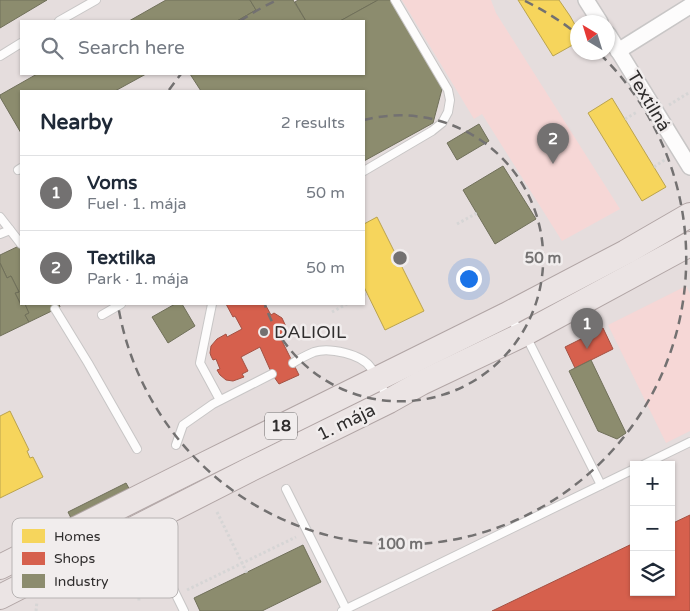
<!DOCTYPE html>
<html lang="en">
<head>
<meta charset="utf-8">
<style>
  :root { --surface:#fff; --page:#f6f6f7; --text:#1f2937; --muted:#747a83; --line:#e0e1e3; --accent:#737171 }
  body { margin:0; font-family:"Varela Round",sans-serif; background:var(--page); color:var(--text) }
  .controls { position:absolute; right:15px; bottom:15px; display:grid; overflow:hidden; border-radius:0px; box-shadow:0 1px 4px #0004 }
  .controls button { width:45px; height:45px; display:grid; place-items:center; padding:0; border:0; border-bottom:1px solid var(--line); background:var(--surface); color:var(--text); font:25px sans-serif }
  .compass { position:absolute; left:570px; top:15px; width:45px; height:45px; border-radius:50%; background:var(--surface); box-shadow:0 1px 4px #0004; rotate:322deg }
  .you { position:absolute; left:468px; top:278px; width:18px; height:18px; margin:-12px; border:4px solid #fff; border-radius:50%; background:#1a73e8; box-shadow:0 0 0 8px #1a73e833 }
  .badge { display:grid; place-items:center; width:32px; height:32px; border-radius:50%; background:var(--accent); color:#fff; font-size:16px; font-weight:700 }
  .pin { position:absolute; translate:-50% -41px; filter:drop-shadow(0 1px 2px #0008) }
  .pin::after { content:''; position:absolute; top:26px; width:18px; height:15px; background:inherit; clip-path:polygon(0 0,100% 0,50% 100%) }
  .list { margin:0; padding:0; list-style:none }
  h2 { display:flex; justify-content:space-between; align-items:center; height:65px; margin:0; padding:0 20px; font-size:21px }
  h2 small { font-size:16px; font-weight:400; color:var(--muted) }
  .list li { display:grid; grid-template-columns:32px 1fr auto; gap:15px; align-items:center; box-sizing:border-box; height:75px; padding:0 20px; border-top:1px solid var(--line) }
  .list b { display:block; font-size:19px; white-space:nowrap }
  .list p { margin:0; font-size:16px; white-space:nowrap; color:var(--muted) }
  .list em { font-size:16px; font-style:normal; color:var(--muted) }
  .icon { flex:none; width:28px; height:28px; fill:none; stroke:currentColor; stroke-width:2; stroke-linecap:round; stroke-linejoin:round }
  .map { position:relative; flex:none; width:690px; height:611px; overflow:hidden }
  .search { position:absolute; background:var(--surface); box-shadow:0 1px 4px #0004; left:20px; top:20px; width:345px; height:55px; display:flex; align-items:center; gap:12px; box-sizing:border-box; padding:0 18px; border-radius:0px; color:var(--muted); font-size:19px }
  .panel { position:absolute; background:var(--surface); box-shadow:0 1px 4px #0004; left:20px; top:90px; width:345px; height:215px; border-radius:0px }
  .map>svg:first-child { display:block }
</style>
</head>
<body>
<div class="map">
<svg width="690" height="611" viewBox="0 0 690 611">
  <rect width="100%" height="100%" fill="#f0eeee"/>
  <path fill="#e5dddd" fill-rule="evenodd" d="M0,0H690V611H0ZM21,21H364V74H21ZM578,22H608V52H578ZM21,91H364V304H21ZM634,465H671V592H634Z"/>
  <g fill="#f6d7d6">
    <path d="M402,0H491L496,13L620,209L562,241L482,114L474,119Z"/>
    <path d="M686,286L690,294V431L666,443L608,325Z"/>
  </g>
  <g fill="#f6d55c" stroke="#baa34e">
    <path d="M518,0H559L570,16L578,30V42L553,56Z"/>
    <path d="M612,98L666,187L642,201L588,113Z"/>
    <path d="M377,217L424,311L385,330L364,287V224Z"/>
    <path d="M10,411L29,450L27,451L30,458L33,457L43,477L0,498V416Z"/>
  </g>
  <g fill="#d6604d" stroke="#a45143">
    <path d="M226,304H265L271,315L274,313L282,318L288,331L285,337L283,338L280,337L299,375L279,384L272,374L260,347L241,357L248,371L242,374L244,377L233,381L226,380L220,375L217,370L220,369L216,359L213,360L211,356L210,353L211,346L217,339L226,334L227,337L242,329L235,316L233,317Z"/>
    <path d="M603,328L613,349L575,368L565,347Z"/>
    <path d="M690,515V611H492L634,543V592H671V524Z"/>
  </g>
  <g fill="#8c8c6e" stroke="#70705a">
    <path d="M0,0H47L0,28Z"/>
    <path d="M166,0H250L256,10L237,21H129Z"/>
    <path d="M250,0H293L306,21H237L256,10Z"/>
    <path d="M298,0H378L340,21H306L295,2Z"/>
    <path d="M378,0H392L442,89L433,123L364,161V91H201L190,74H364V21H340Z"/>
    <path d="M37,74H146L115,91H21V133L0,97V95Z"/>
    <path d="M479,124L489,141L457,160L447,143Z"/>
    <path d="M503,166L536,219L495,244L463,190Z"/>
    <path d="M21,245V304H23L21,305L15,293L19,292L11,276L7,278L0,263V255Z"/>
    <path d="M0,263L7,278L11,276L19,292L15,293L21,305L25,304L29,313L25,315L29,322L0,336Z"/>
    <path d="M25,304H59L60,307L29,322L25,315L29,313Z"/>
    <path d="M175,304H182L195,326L168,343L152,317Z"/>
    <path d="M591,360L626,433L617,439L598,431L569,371Z"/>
    <path d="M126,483L131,492L73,522L68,512Z"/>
    <path d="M303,545L321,582L262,611H200L194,598Z"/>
  </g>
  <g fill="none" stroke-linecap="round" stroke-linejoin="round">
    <g stroke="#c8c6c6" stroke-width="10">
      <g id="service">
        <path d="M59,21L96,0"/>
        <path d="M0,56L21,43"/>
        <path d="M18,170L21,168"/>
        <path d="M364,171L432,131L442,123L448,112L450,100L448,90L395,0"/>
        <path d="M0,217L21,244"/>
        <path d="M0,234L10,230"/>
        <path d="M212,304L200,363L220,400"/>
        <path d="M55,309L88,363L137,449"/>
        <path d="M102,315L121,304"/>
        <path d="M508,317L527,338L601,485"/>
        <path d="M293,363C299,359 307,355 314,352C329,347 362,354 371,368C377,376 383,389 388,399"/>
        <path d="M176,445L183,425L213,404L272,374"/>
        <path d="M643,465L690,442"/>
        <path d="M286,489L346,609"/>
        <path d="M156,554L184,611"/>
        <path d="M342,611L634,469"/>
      </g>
    </g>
    <g stroke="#c8c6c6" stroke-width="18">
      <g id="minor">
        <path d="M586,0L600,22"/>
        <path d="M608,34L690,167"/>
        <path d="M618,51L690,6"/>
      </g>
    </g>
    <g stroke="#b1a5a5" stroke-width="26">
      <g id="primary">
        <path d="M0,567L185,474L506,315L626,252L690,215"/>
        <path d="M0,597L251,469L389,401L421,383L524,334L690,244"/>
      </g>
    </g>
    <g stroke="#d6d5d5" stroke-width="3" stroke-dasharray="2.5 2.5" stroke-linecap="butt">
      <path d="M669,105L690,92"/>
      <path d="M625,119L637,112"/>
      <path d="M654,167L666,159"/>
      <path d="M457,224L477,213"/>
      <path d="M364,295L367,293"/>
      <path d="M332,312L347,304"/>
      <path d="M217,512L247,573"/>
      <path d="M125,561L138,588L139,601"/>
      <path d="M187,590L296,537"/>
      <path d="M36,611L37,601"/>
    </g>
    <use href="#service" stroke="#fdfcfc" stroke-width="8"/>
    <use href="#minor" stroke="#fdfcfc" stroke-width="15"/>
    <use href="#primary" stroke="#ebe4e4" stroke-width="24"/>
  </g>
  <g fill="none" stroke="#737171" stroke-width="2.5" stroke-dasharray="9 6">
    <path d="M364 120A143 143 0 1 1 265 305"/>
    <path d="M169 90A286 286 0 0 1 181 74M240 21A286 286 0 0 1 275 1M525 1A286 286 0 0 1 576 33M600 54A286 286 0 1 1 118 305"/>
  </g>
  <circle fill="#737171" stroke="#f1eded" stroke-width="2" cx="264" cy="332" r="5"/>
  <g text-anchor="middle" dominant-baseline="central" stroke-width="5" stroke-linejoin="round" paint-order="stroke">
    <rect fill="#f1eded" stroke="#696767" stroke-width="1" x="265" y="412.5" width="32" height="27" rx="4"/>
    <g font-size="16" font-weight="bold" fill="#2f2d2d">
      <text x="281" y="426">18</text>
    </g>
    <g font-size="18" fill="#2f2d2d" stroke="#f1eded">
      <text transform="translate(649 101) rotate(59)">Textilná</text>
      <text transform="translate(346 422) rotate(-26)">1. mája</text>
    </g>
    <g font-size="18" fill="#2f2d2d" stroke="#f1eded" text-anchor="start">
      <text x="274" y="332">DALIOIL</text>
    </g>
  </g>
  <rect x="12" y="518" width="166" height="80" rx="8" fill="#f1eded" stroke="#b7b3b3" stroke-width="1"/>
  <rect x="22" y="529" width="23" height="14" fill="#f6d55c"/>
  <rect x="22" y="552" width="23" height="13" fill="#d6604d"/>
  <rect x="22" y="574" width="23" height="14" fill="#8c8c6e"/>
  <g font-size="14" fill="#2f2d2d">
    <text x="54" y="541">Homes</text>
    <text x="54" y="563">Shops</text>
    <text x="54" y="586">Industry</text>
  </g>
  <circle cx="400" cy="258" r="8" fill="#737171" stroke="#f1eded" stroke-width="2.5"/>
  <g font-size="15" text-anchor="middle" font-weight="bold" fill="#737171" stroke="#f1eded" stroke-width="5" stroke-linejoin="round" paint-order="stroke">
    <text x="543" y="263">50 m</text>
    <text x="400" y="549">100 m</text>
  </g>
</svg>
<div class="controls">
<button>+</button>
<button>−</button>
<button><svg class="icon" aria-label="layers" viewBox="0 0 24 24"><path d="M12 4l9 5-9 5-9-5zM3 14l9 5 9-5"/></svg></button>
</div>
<svg class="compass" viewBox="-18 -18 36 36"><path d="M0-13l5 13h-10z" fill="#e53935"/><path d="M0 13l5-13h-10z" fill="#747a83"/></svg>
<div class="you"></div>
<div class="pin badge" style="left:587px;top:349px">1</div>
<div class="pin badge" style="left:553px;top:164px">2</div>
<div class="search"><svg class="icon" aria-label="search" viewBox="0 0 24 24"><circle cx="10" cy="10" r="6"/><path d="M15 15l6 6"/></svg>Search here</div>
<section class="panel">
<h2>Nearby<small>2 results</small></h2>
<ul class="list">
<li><span class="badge">1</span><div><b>Voms</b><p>Fuel · 1. mája</p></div><em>50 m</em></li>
<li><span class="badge">2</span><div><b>Textilka</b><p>Park · 1. mája</p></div><em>50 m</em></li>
</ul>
</section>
</div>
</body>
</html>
